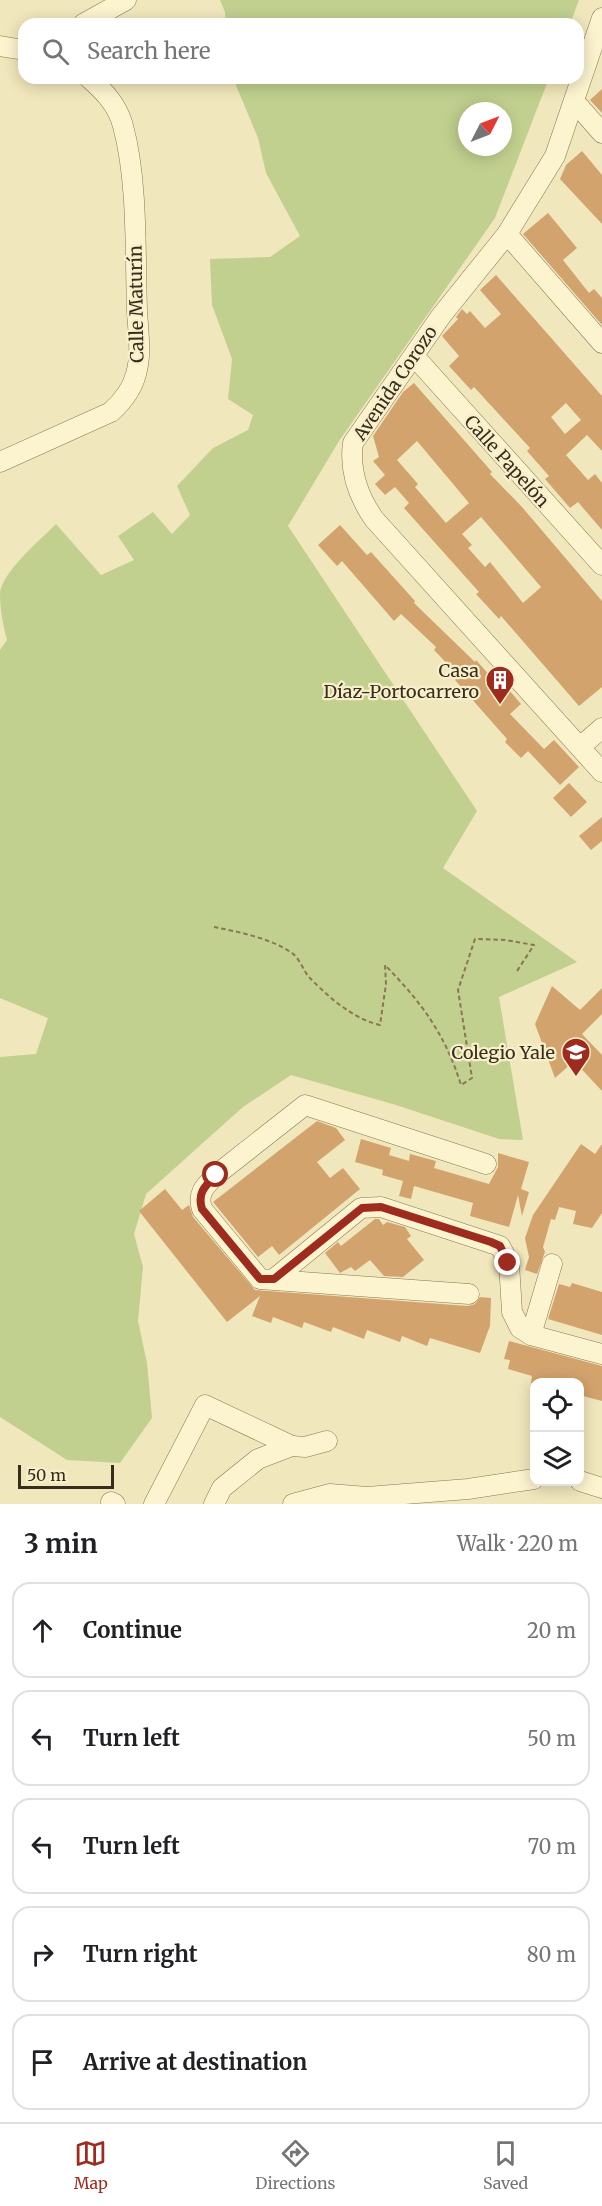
<!DOCTYPE html>
<html lang="en">
<head>
<meta charset="utf-8">
<style>
  :root { --surface:#fff; --page:#f6f6f6; --text:#202124; --muted:#757577; --line:#e0e0e0; --accent:#9d2c1f }
  body { margin:0; font-family:Merriweather,serif; background:var(--page); color:var(--text) }
  .controls { position:absolute; right:18px; bottom:18px; display:grid; overflow:hidden; border-radius:12px; box-shadow:0 3px 15px #0003 }
  .controls button { width:54px; height:54px; display:grid; place-items:center; padding:0; border:0; border-bottom:2px solid var(--line); background:var(--surface); color:var(--text); font:30px sans-serif }
  .compass { position:absolute; left:458px; top:102px; width:54px; height:54px; border-radius:50%; background:var(--surface); box-shadow:0 3px 15px #0003; rotate:48deg }
  .scale { position:absolute; left:18px; bottom:15px; width:96px; box-sizing:border-box; padding-left:6px; border:3px solid #382c1a; border-top:0; font-size:16px; line-height:21px; white-space:nowrap; color:#382c1a; -webkit-text-stroke:4px #f8f0cc; paint-order:stroke }
  .stop { position:absolute; width:18px; height:18px; margin:-14px; border:4px solid #9d2c1f; border-radius:50%; background:#fff }
  .stop.end { background:#9d2c1f; border-color:#fff; box-shadow:0 2px 6px #0008 }
  .list { margin:0; padding:0; list-style:none }
  h2 { display:flex; justify-content:space-between; align-items:center; height:78px; margin:0; padding:0 24px; font-size:26px }
  h2 small { font-size:20px; font-weight:400; color:var(--muted) }
  .list li { display:grid; grid-template-columns:39px 1fr auto; gap:18px; align-items:center; box-sizing:border-box; height:96px; margin:0 12px 12px; padding:0 12px; border:2px solid var(--line); border-radius:18px }
  .list b { display:block; font-size:22px; white-space:nowrap }
  .list em { font-size:20px; font-style:normal; color:var(--muted) }
  .icon { flex:none; width:33px; height:33px; fill:none; stroke:currentColor; stroke-width:2; stroke-linecap:round; stroke-linejoin:round }
  .map { position:relative; flex:none; width:602px; height:1504px; overflow:hidden }
  .search { position:absolute; background:var(--surface); box-shadow:0 3px 15px #0003; left:18px; right:18px; top:18px; height:66px; display:flex; align-items:center; gap:15px; box-sizing:border-box; padding:0 21px; border-radius:18px; color:var(--muted); font-size:22px }
  .sheet { height:618px; background:var(--surface) }
  nav { display:flex; justify-content:space-around; align-items:center; box-sizing:border-box; height:84px; border-top:2px solid var(--line); background:var(--surface); font-size:16px; color:var(--muted) }
  nav a { display:grid; justify-items:center; gap:3px }
  nav .on { color:var(--accent) }
  .map>svg:first-child { display:block }
</style>
</head>
<body>
<div class="map">
<svg width="602" height="1504" viewBox="0 0 602 1504">
  <rect width="100%" height="100%" fill="#f1e7bc"/>
  <g fill="#c1d08f" fill-rule="evenodd">
    <path d="M220,0H579L570,24H226L225,12Z"/>
    <path d="M233,78H549L495,218L339,441L288,526L477,811L443,868L577,962L499,997L523,1140L499,1139L396,1105L291,1075L243,1107L146,1194L134,1234L143,1267L138,1321L147,1363L152,1418L120,1463L67,1460L0,1417V1057L36,1054L48,1018L0,998V650L7,640C3,625 0,609 0,593C2,572 41,539 56,524L101,575L134,560L118,536L153,512L172,534L190,515L177,486L213,448L248,430L253,415L228,399L232,359L212,305L210,259L270,257L300,236L266,173L258,138ZM467,111H503V147H467Z"/>
  </g>
  <g fill="#d3a36e" fill-rule="evenodd">
    <path d="M602,89V113L590,100Z"/>
    <path d="M582,151L602,175V224L560,179L566,165Z"/>
    <path d="M548,213L577,248L563,260L589,293L594,289L602,298V325L523,234Z"/>
    <path d="M496,275L602,396V451L587,435L566,455L588,480L595,474L602,483V530L578,502L570,508L545,479L549,476L527,451L530,448L474,387L471,390L449,366L459,356L442,336L458,319L456,317L462,309L467,314L470,311L485,328L501,314L480,290ZM566,403L581,420L565,434L551,417Z"/>
    <path d="M414,383L492,472L490,474L522,507L602,601V687L579,706L501,616L499,619L476,594L479,592L404,508L409,503L395,487L385,495L375,484L385,475L373,461L379,457L373,436L403,392ZM417,441L469,503L446,523L415,487L418,484L397,460ZM481,517L541,587L523,603L490,562L485,567L468,548L472,545L462,534Z"/>
    <path d="M340,525L367,555L371,552L415,601L414,603L475,662L476,660L500,687L504,684L521,704L510,714L544,749L554,740L579,767L560,785L528,751L521,758L505,742L507,739L455,680L459,676L434,650L436,647L401,614L394,621L342,561L337,566L318,545Z"/>
    <path d="M569,783L587,802L571,817L553,798Z"/>
    <path d="M602,817V841L591,850L579,836Z"/>
    <path d="M552,986L580,1010L602,988V1014L582,1034L602,1055V1091L574,1061L555,1078L535,1024Z"/>
    <path d="M317,1121L336,1128L345,1140L317,1162L330,1178L343,1168L360,1189L279,1255L272,1246L258,1257L213,1202Z"/>
    <path d="M361,1139L391,1148L389,1155L409,1161L410,1154L436,1161L434,1168L489,1184L498,1167V1153L529,1162L521,1189L529,1192L522,1216L518,1195L509,1227L470,1216L473,1203L414,1186L411,1199L399,1196L403,1181L382,1175L383,1170L355,1162Z"/>
    <path d="M581,1144L595,1154L602,1144V1213L592,1228L573,1224L576,1211L559,1207L555,1220L551,1219L543,1247L545,1252L537,1274L525,1270L529,1257L525,1238L533,1215Z"/>
    <path d="M165,1189L182,1210L189,1205L193,1217L255,1290L468,1306L475,1304L480,1297L491,1298L490,1326L480,1353L430,1338L427,1346L402,1336L400,1342L367,1330L364,1339L333,1327L331,1332L304,1322L302,1328L273,1317L271,1323L252,1316L260,1296L227,1322L139,1211Z"/>
    <path d="M375,1219H379L383,1225L387,1222L405,1227L411,1236L407,1239L424,1260L403,1277L384,1276L370,1260L355,1271L351,1267L340,1273L325,1253L338,1242L341,1246Z"/>
    <path d="M572,1283L602,1292V1335L548,1319L559,1284L570,1287Z"/>
    <path d="M509,1341L602,1366V1401L579,1395V1383H531L532,1376L508,1369L510,1360L504,1359Z"/>
  </g>
  <g fill="none" stroke-linecap="round" stroke-linejoin="round">
    <g stroke="#8a7654" stroke-width="21">
      <g id="minor">
        <path d="M602,18L555,156L507,234L441,316L353,443C349,472 358,496 374,519L602,772"/>
        <path d="M83,24L126,0"/>
        <path d="M0,46L24,50"/>
        <path d="M574,101L602,133"/>
        <path d="M507,234L602,343"/>
        <path d="M414,356L602,565"/>
        <path d="M0,462L111,412C122,402 132,390 136,374C142,354 138,331 137,310C135,253 138,181 123,126C118,106 105,92 89,78"/>
        <path d="M580,747L602,728"/>
        <path d="M274,1279L361,1208L381,1207L500,1246L509,1263L512,1312L520,1328L531,1335L602,1354"/>
        <path d="M469,1294L260,1279L202,1209C197,1193 205,1186 216,1175L305,1105L486,1164"/>
        <path d="M531,1335L552,1264"/>
        <path d="M580,1481L602,1488"/>
        <path d="M111,1502L115,1504"/>
        <path d="M154,1504L205,1405L292,1446"/>
        <path d="M214,1504L222,1488L258,1459L292,1446L305,1447L327,1441"/>
        <path d="M293,1504L330,1494L367,1497L468,1489L534,1479"/>
      </g>
    </g>
    <path stroke="#8a7654" stroke-width="2" stroke-dasharray="4.5 3" stroke-linecap="butt" d="M214,927C239,932 270,938 292,953C299,958 303,969 308,976C327,996 353,1019 380,1025L386,984L385,965C422,1003 445,1034 461,1085L472,1078L458,990L475,939L505,940L534,945L517,971"/>
    <use href="#minor" stroke="#fcf3cf" stroke-width="20"/>
  </g>
  <g fill="none" stroke-linecap="round" stroke-linejoin="round">
    <path stroke="#9d2c1f" stroke-width="8" d="M216,1175C205,1186 197,1193 202,1209L260,1279H274L362,1208L381,1207L491,1242L500,1246L508,1263"/>
  </g>
  <defs>
    <g id="building-pin" transform="scale(1.5)"><path d="M0 17L-7.5 6A9.5 9.5 0 1 1 7.5 6Z" fill="#9d2c1f" stroke="#f8f0cc"/><path d="M-4-6H4V6H1V3H-1V6H-4ZM-2.5-4.3h1.7v1.8h-1.7ZM.8-4.3h1.7v1.8H.8ZM-2.5-1h1.7V.8h-1.7ZM.8-1h1.7V.8H.8Z" fill="#fff"/></g>
    <g id="school-pin" transform="scale(1.5)"><path d="M0 17L-7.5 6A9.5 9.5 0 1 1 7.5 6Z" fill="#9d2c1f" stroke="#f8f0cc"/><path d="M0-5L7-2L0 1L-7-2ZM-4 1L0 2.5L4 1V4Q0 6-4 4Z" fill="#fff"/></g>
  </defs>
  <g fill-rule="evenodd">
    <use href="#building-pin" x="500" y="680"/>
    <use href="#school-pin" x="576" y="1052"/>
  </g>
  <g text-anchor="middle" dominant-baseline="central" stroke-width="4.5" stroke-linejoin="round" paint-order="stroke">
    <g font-size="18" fill="#382c1a" stroke="#f8f0cc">
      <text transform="translate(136 304) rotate(-91)">Calle Maturín</text>
      <text transform="translate(395 383) rotate(-56)">Avenida Corozo</text>
      <text transform="translate(507 461) rotate(48)">Calle Papelón</text>
    </g>
    <g font-size="18" fill="#382c1a" stroke="#f8f0cc" text-anchor="end">
      <text x="479" y="670">Casa<tspan x="479" dy="21">Díaz-Portocarrero</tspan></text>
      <text x="555" y="1052">Colegio Yale</text>
    </g>
  </g>
</svg>
<div class="controls">
<button><svg class="icon" aria-label="locate" viewBox="0 0 24 24"><circle cx="12" cy="12" r="6"/><path d="M12 2v4M12 18v4M2 12h4M18 12h4"/></svg></button>
<button><svg class="icon" aria-label="layers" viewBox="0 0 24 24"><path d="M12 4l9 5-9 5-9-5zM3 14l9 5 9-5"/></svg></button>
</div>
<svg class="compass" viewBox="-18 -18 36 36"><path d="M0-13l5 13h-10z" fill="#e53935"/><path d="M0 13l5-13h-10z" fill="#757577"/></svg>
<div class="scale">50 m</div>
<div class="stop" style="left:216px;top:1175px"></div>
<div class="stop end" style="left:508px;top:1263px"></div>
<div class="search"><svg class="icon" aria-label="search" viewBox="0 0 24 24"><circle cx="10" cy="10" r="6"/><path d="M15 15l6 6"/></svg>Search here</div>
</div>
<section class="sheet">
<h2>3 min<small>Walk · 220 m</small></h2>
<ul class="list">
<li><svg class="icon" aria-label="ahead" viewBox="0 0 24 24"><path d="M12 20V5M6 11l6-6 6 6"/></svg><div><b>Continue</b></div><em>20 m</em></li>
<li><svg class="icon" aria-label="left" viewBox="0 0 24 24"><path d="M17 20v-9H6M10 6l-5 5 5 5"/></svg><div><b>Turn left</b></div><em>50 m</em></li>
<li><svg class="icon" aria-label="left" viewBox="0 0 24 24"><path d="M17 20v-9H6M10 6l-5 5 5 5"/></svg><div><b>Turn left</b></div><em>70 m</em></li>
<li><svg class="icon" aria-label="right" viewBox="0 0 24 24"><path d="M7 20v-9h11M14 6l5 5-5 5"/></svg><div><b>Turn right</b></div><em>80 m</em></li>
<li><svg class="icon" aria-label="arrive" viewBox="0 0 24 24"><path d="M6 21V4h12l-3 4 3 4H6"/></svg><div><b>Arrive at destination</b></div></li>
</ul>
</section>
<nav>
<a class="on"><svg class="icon" aria-label="map" viewBox="0 0 24 24"><path d="M3 6l6-2 6 2 6-2v14l-6 2-6-2-6 2zM9 4v14M15 6v14"/></svg>Map</a>
<a><svg class="icon" aria-label="directions" viewBox="0 0 24 24"><path d="M12 3l9 9-9 9-9-9zM9 14v-3h6M13 9l2 2-2 2"/></svg>Directions</a>
<a><svg class="icon" aria-label="saved" viewBox="0 0 24 24"><path d="M7 4h10v16l-5-4-5 4z"/></svg>Saved</a>
</nav>
</body>
</html>
